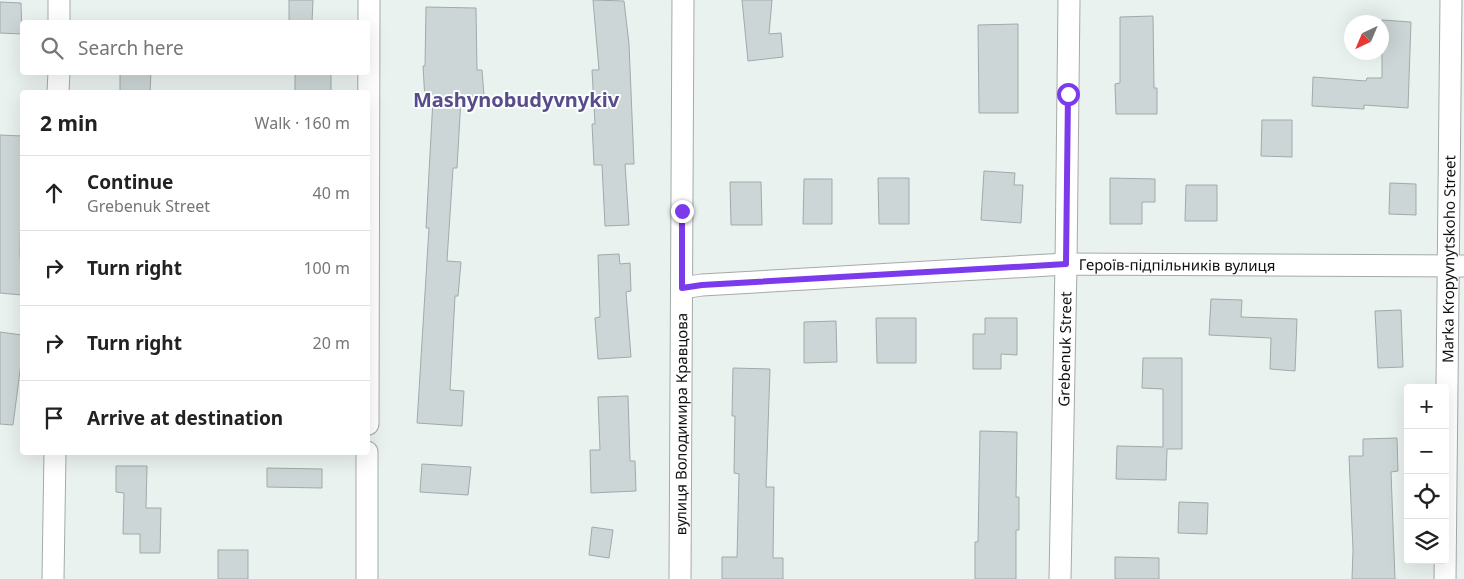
<!DOCTYPE html>
<html lang="en">
<head>
<meta charset="utf-8">
<style>
  :root { --surface:#fff; --page:#f6f6f6; --text:#222; --muted:#767676; --line:#e0e0e0 }
  body { margin:0; font-family:"Noto Sans",sans-serif; background:var(--page); color:var(--text) }
  .controls { position:absolute; right:15px; bottom:15px; display:grid; overflow:hidden; border-radius:5px; box-shadow:0 5px 20px #0002 }
  .controls button { width:45px; height:45px; display:grid; place-items:center; padding:0; border:0; border-bottom:1px solid var(--line); background:var(--surface); color:var(--text); font:25px sans-serif }
  .compass { position:absolute; left:1344px; top:15px; width:45px; height:45px; border-radius:50%; background:var(--surface); box-shadow:0 5px 20px #0002; rotate:224deg }
  .stop { position:absolute; width:15px; height:15px; margin:-11px; border:4px solid #7c3aed; border-radius:50%; background:#fff }
  .stop.end { background:#7c3aed; border-color:#fff; box-shadow:0 1px 5px #0008 }
  .list { margin:0; padding:0; list-style:none }
  h2 { display:flex; justify-content:space-between; align-items:center; height:65px; margin:0; padding:0 20px; font-size:21px }
  h2 small { font-size:16px; font-weight:400; color:var(--muted) }
  .list li { display:grid; grid-template-columns:32px 1fr auto; gap:15px; align-items:center; box-sizing:border-box; height:75px; padding:0 20px; border-top:1px solid var(--line) }
  .list b { display:block; font-size:19px; white-space:nowrap }
  .list p { margin:0; font-size:16px; white-space:nowrap; color:var(--muted) }
  .list em { font-size:16px; font-style:normal; color:var(--muted) }
  .icon { flex:none; width:28px; height:28px; fill:none; stroke:currentColor; stroke-width:2; stroke-linecap:round; stroke-linejoin:round }
  .map { position:relative; flex:none; width:1464px; height:579px; overflow:hidden }
  .search { position:absolute; background:var(--surface); box-shadow:0 5px 20px #0002; left:20px; top:20px; width:350px; height:55px; display:flex; align-items:center; gap:12px; box-sizing:border-box; padding:0 18px; border-radius:5px; color:var(--muted); font-size:19px }
  .panel { position:absolute; background:var(--surface); box-shadow:0 5px 20px #0002; left:20px; top:90px; width:350px; height:365px; border-radius:5px }
  .map>svg:first-child { display:block }
</style>
</head>
<body>
<div class="map">
<svg width="1464" height="579" viewBox="0 0 1464 579">
  <rect width="100%" height="100%" fill="#eaf2f0"/>
  <g fill="#cdd6d6" stroke="#a1a9aa">
    <path d="M289,0H313L312,22H289Z"/>
    <path d="M593,0L624,1L629,44L634,164H625L629,225L605,226L602,165H594L592,124H595L592,70H599Z"/>
    <path d="M742,0H772L769,34L781,33L783,57L748,61Z"/>
    <path d="M0,2L21,3L22,34L0,33Z"/>
    <path d="M426,7L476,8L477,70H482L484,96L461,98L457,168H453L447,261L461,262L458,296H455L450,390L464,391L462,426L417,423L429,228H426L433,99L425,100L423,66H425Z"/>
    <path d="M1153,16L1154,88H1157V114H1116L1115,84L1120,83V17Z"/>
    <path d="M1382,20L1411,22L1408,108L1364,105V109L1312,106L1313,77L1366,81L1367,78H1382Z"/>
    <path d="M1018,24V113H979L978,25Z"/>
    <path d="M120,72H151L150,92H120Z"/>
    <rect x="295" y="72" width="36" height="20"/>
    <path d="M1262,120H1292V157L1261,156Z"/>
    <path d="M0,135L22,136L20,257L22,258V295L0,293Z"/>
    <path d="M984,171L1015,173L1014,185H1023L1021,223L981,220Z"/>
    <path d="M878,178H909V224H879Z"/>
    <path d="M1110,178L1155,179V202H1142V224H1110Z"/>
    <path d="M804,179H832V224H803Z"/>
    <path d="M730,182H761L762,225H731Z"/>
    <path d="M1390,183L1416,184V215L1389,214Z"/>
    <path d="M1186,185H1217V221H1185Z"/>
    <path d="M619,254L620,264L630,263L631,291L626,292L631,357L598,359L595,318L600,317L598,255Z"/>
    <path d="M1211,299L1242,300L1241,317L1297,319L1295,371L1270,369L1271,338L1209,335Z"/>
    <path d="M1401,310L1403,367L1378,368L1375,311Z"/>
    <path d="M876,318H916V363H877Z"/>
    <path d="M985,318H1017V355L1001,354V369H973V334H985Z"/>
    <path d="M836,321L837,362L804,363V322Z"/>
    <path d="M0,332L22,335V364L21,363L13,425L0,424Z"/>
    <path d="M1143,358H1182V449H1167L1166,480L1116,479L1117,446L1163,447V389L1142,388Z"/>
    <path d="M733,368L770,369L766,487H774L773,558H783V579H722V557H737L739,474L734,473L735,416H732Z"/>
    <path d="M628,396L630,461H635L636,491L591,493L590,450H600L598,397Z"/>
    <path d="M980,431L1017,432L1016,497H1019V530H1016V579H975V542H978Z"/>
    <path d="M1397,438L1398,471L1391,472L1395,579H1352L1353,550L1349,456H1363V439Z"/>
    <path d="M422,464L471,467L468,495L420,492Z"/>
    <path d="M116,466H147L146,508H161L160,553H140V534H123L124,493L116,492Z"/>
    <path d="M267,468L322,469V488L267,487Z"/>
    <path d="M1179,502L1208,503L1207,534L1178,533Z"/>
    <path d="M592,527L613,530L609,558L589,555Z"/>
    <rect x="218" y="550" width="30" height="29"/>
    <path d="M1115,557L1159,558V579H1115Z"/>
  </g>
  <g fill="none" stroke-linecap="round" stroke-linejoin="round">
    <g stroke="#a3aba9" stroke-width="23">
      <g id="minor">
        <path d="M59,22V0"/>
        <path d="M58,92L59,72"/>
        <path id="s1" d="M682,288L702,285L1066,264L1464,266"/>
        <path d="M368,424L369,0"/>
        <path d="M53,579L55,452"/>
        <path d="M367,579V452"/>
        <path id="s2" d="M680,579L683,0"/>
        <path id="s3" d="M1060,579L1066,264L1069,0"/>
        <path id="s4" d="M1445,579L1451,0"/>
      </g>
    </g>
    <use href="#minor" stroke="#fff" stroke-width="21"/>
  </g>
  <g fill="none" stroke-linecap="round" stroke-linejoin="round">
    <path stroke="#7c3aed" stroke-width="6" d="M682,211V288L702,285L1066,264L1068,94"/>
  </g>
  <g text-anchor="middle" dominant-baseline="central" stroke-width="4" stroke-linejoin="round" paint-order="stroke">
    <g font-size="15" fill="#0e1110" stroke="#f9fffd">
      <text stroke="none"><textPath href="#s4" startOffset="320">Marka Kropyvnytskoho Street</textPath></text>
      <text stroke="none"><textPath href="#s1" startOffset="496">Героїв-підпільників вулиця</textPath></text>
      <text stroke="none"><textPath href="#s3" startOffset="230">Grebenuk Street</textPath></text>
      <text stroke="none"><textPath href="#s2" startOffset="155">вулиця Володимира Кравцова</textPath></text>
    </g>
    <g font-size="20" font-weight="bold" fill="#5a4b8a" stroke="#f9fffd">
      <text x="516" y="99">Mashynobudyvnykiv</text>
    </g>
  </g>
</svg>
<div class="controls">
<button>+</button>
<button>−</button>
<button><svg class="icon" aria-label="locate" viewBox="0 0 24 24"><circle cx="12" cy="12" r="6"/><path d="M12 2v4M12 18v4M2 12h4M18 12h4"/></svg></button>
<button><svg class="icon" aria-label="layers" viewBox="0 0 24 24"><path d="M12 4l9 5-9 5-9-5zM3 14l9 5 9-5"/></svg></button>
</div>
<svg class="compass" viewBox="-18 -18 36 36"><path d="M0-13l5 13h-10z" fill="#e53935"/><path d="M0 13l5-13h-10z" fill="#767676"/></svg>
<div class="stop" style="left:1068px;top:94px"></div>
<div class="stop end" style="left:682px;top:211px"></div>
<div class="search"><svg class="icon" aria-label="search" viewBox="0 0 24 24"><circle cx="10" cy="10" r="6"/><path d="M15 15l6 6"/></svg>Search here</div>
<section class="panel">
<h2>2 min<small>Walk · 160 m</small></h2>
<ul class="list">
<li><svg class="icon" aria-label="ahead" viewBox="0 0 24 24"><path d="M12 20V5M6 11l6-6 6 6"/></svg><div><b>Continue</b><p>Grebenuk Street</p></div><em>40 m</em></li>
<li><svg class="icon" aria-label="right" viewBox="0 0 24 24"><path d="M7 20v-9h11M14 6l5 5-5 5"/></svg><div><b>Turn right</b></div><em>100 m</em></li>
<li><svg class="icon" aria-label="right" viewBox="0 0 24 24"><path d="M7 20v-9h11M14 6l5 5-5 5"/></svg><div><b>Turn right</b></div><em>20 m</em></li>
<li><svg class="icon" aria-label="arrive" viewBox="0 0 24 24"><path d="M6 21V4h12l-3 4 3 4H6"/></svg><div><b>Arrive at destination</b></div></li>
</ul>
</section>
</div>
</body>
</html>
